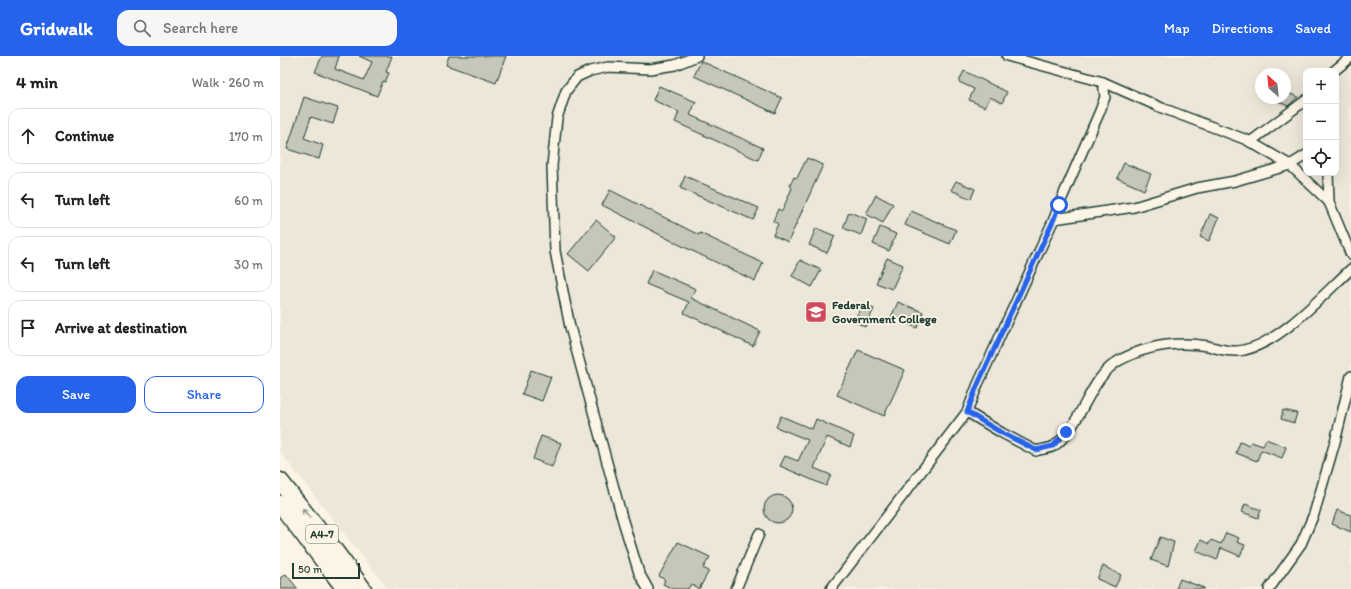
<!DOCTYPE html>
<html lang="en">
<head>
<meta charset="utf-8">
<style>
  :root { --surface:#fff; --page:#f6f6f6; --text:#222; --muted:#767676; --line:#e0e0e0; --accent:#2563eb }
  body { margin:0; font-family:Itim,sans-serif; background:var(--page); color:var(--text) }
  .controls { position:absolute; right:12px; top:12px; display:grid; overflow:hidden; border-radius:8px; box-shadow:0 4px 16px #0002 }
  .controls button { width:36px; height:36px; display:grid; place-items:center; padding:0; border:0; border-bottom:1px solid var(--line); background:var(--surface); color:var(--text); font:20px sans-serif }
  .compass { position:absolute; left:975px; top:12px; width:36px; height:36px; border-radius:50%; background:var(--surface); box-shadow:0 4px 16px #0002; rotate:333deg }
  .scale { position:absolute; left:12px; bottom:10px; width:68px; box-sizing:border-box; padding-left:4px; border:2px solid #1f3d34; border-top:0; font-size:11px; line-height:14px; white-space:nowrap; color:#1f3d34; -webkit-text-stroke:3px #fcf5e5; paint-order:stroke }
  .stop { position:absolute; width:12px; height:12px; margin:-9px; border:3px solid #2563eb; border-radius:50%; background:#fff }
  .stop.end { background:#2563eb; border-color:#fff; box-shadow:0 1px 4px #0008 }
  .list { margin:0; padding:0; list-style:none }
  h2 { display:flex; justify-content:space-between; align-items:center; height:52px; margin:0; padding:0 16px; font-size:17px }
  h2 small { font-size:13px; font-weight:400; color:var(--muted) }
  .list li { display:grid; grid-template-columns:26px 1fr auto; gap:12px; align-items:center; box-sizing:border-box; height:56px; margin:0 8px 8px; padding:0 8px; border:1px solid var(--line); border-radius:12px }
  .list b { display:block; font-size:15px; white-space:nowrap }
  .list em { font-size:13px; font-style:normal; color:var(--muted) }
  .actions { display:flex; gap:8px; padding:12px 16px }
  .actions a { flex:1; padding:9px 0; border:1px solid var(--accent); border-radius:12px; text-align:center; font-size:14px; color:var(--accent) }
  .actions .main { background:var(--accent); color:#fff }
  .icon { flex:none; width:22px; height:22px; fill:none; stroke:currentColor; stroke-width:2; stroke-linecap:round; stroke-linejoin:round }
  .map { position:relative; flex:none; width:1071px; height:533px; overflow:hidden }
  header { display:flex; align-items:center; gap:24px; box-sizing:border-box; height:56px; padding:0 20px; background:var(--accent); color:#fff }
  header strong { font-size:19px }
  nav { display:flex; gap:22px; margin-inline-start:auto; font-size:14px }
  .search { width:280px; height:36px; background:var(--page); display:flex; align-items:center; gap:10px; box-sizing:border-box; padding:0 14px; border-radius:12px; color:var(--muted); font-size:15px }
  main { display:flex }
  aside { flex:1; background:var(--surface) }
  .map>svg:first-child { display:block }
</style>
</head>
<body>
<header>
<strong>Gridwalk</strong>
<div class="search"><svg class="icon" aria-label="search" viewBox="0 0 24 24"><circle cx="10" cy="10" r="6"/><path d="M15 15l6 6"/></svg>Search here</div>
<nav><a>Map</a><a>Directions</a><a>Saved</a></nav>
</header>
<main>
<aside>
<h2>4 min<small>Walk · 260 m</small></h2>
<ul class="list">
<li><svg class="icon" aria-label="ahead" viewBox="0 0 24 24"><path d="M12 20V5M6 11l6-6 6 6"/></svg><div><b>Continue</b></div><em>170 m</em></li>
<li><svg class="icon" aria-label="left" viewBox="0 0 24 24"><path d="M17 20v-9H6M10 6l-5 5 5 5"/></svg><div><b>Turn left</b></div><em>60 m</em></li>
<li><svg class="icon" aria-label="left" viewBox="0 0 24 24"><path d="M17 20v-9H6M10 6l-5 5 5 5"/></svg><div><b>Turn left</b></div><em>30 m</em></li>
<li><svg class="icon" aria-label="arrive" viewBox="0 0 24 24"><path d="M6 21V4h12l-3 4 3 4H6"/></svg><div><b>Arrive at destination</b></div></li>
</ul>
<div class="actions"><a class="main">Save</a><a>Share</a></div>
</aside>
<div class="map">
<svg width="1071" height="533" viewBox="0 0 1071 533">
  <rect width="100%" height="100%" fill="#fcf5e5"/>
  <filter id="ink" filterUnits="userSpaceOnUse"><feTurbulence type="fractalNoise" baseFrequency=".025" numOctaves="2"/><feDisplacementMap in="SourceGraphic" scale="8" xChannelSelector="R" yChannelSelector="G"/><feConvolveMatrix kernelMatrix="1 2 1 2 8 2 1 2 1" color-interpolation-filters="sRGB"/></filter>
  <g filter="url(#ink)">
    <path fill="#ece7d8" fill-rule="evenodd" d="M0,0H1071V533H108L0,396ZM1026,15H1056V117H1026ZM981,18H1005V42H981Z"/>
    <g fill="#c5c7b9" stroke="#1f3d34">
      <path d="M42,0H59L55,13L84,24L92,6L79,0H112L106,16L109,17L105,26L103,25L97,40L35,16Z"/>
      <path d="M169,0H226L216,27L166,9Z"/>
      <path d="M421,5L502,42L495,57L414,20Z"/>
      <path d="M684,15L727,36L722,47L710,41L705,51L689,44L694,33L679,26Z"/>
      <path d="M379,30L416,46L410,59L483,92L478,104L395,66L399,56L373,44Z"/>
      <path d="M1005,36L1018,41L1008,50L991,42H1005Z"/>
      <path d="M24,41L58,52L53,68L31,61L24,82L43,89L39,103L7,93Z"/>
      <path d="M527,102L543,109L508,186L493,179L498,168L493,165L498,153L502,155L512,132L510,129L514,121L517,122Z"/>
      <path d="M844,107L871,118L864,134L837,122Z"/>
      <path d="M405,120L479,152L473,164L400,132Z"/>
      <path d="M676,125L695,133L691,143L671,134Z"/>
      <path d="M330,134L419,179L420,177L483,207L475,225L400,189L322,149Z"/>
      <path d="M596,139L613,148L603,167L586,158Z"/>
      <path d="M631,155L676,174L670,188L625,169Z"/>
      <path d="M569,156L587,163L581,179L563,172Z"/>
      <path d="M930,158L939,162L929,185L920,181Z"/>
      <path d="M316,164L336,181L309,215L288,198Z"/>
      <path d="M600,171L616,178L609,195L593,188Z"/>
      <path d="M536,172L555,180L547,197L529,189Z"/>
      <path d="M607,202L623,209L612,233L596,227Z"/>
      <path d="M520,204L541,214L532,231L512,220Z"/>
      <path d="M372,214L416,233L411,242L480,275L473,290L404,257L409,246L366,228Z"/>
      <path d="M618,246L643,256L637,272L611,261Z"/>
      <path d="M583,247L594,253L585,271L574,265Z"/>
      <path d="M578,294L625,314L604,360L557,339Z"/>
      <path d="M251,314L271,321L262,345L242,338Z"/>
      <path d="M1003,354L1017,357L1014,367L1001,363Z"/>
      <path d="M501,360L532,373L536,363L574,380L570,391L547,381L534,412L551,419L546,430L500,410L505,400L518,405L528,384L496,371Z"/>
      <path d="M261,380L281,387L272,411L253,403Z"/>
      <path d="M986,383L1006,391L1002,402L981,394L977,405L956,397L960,386L969,390L971,386L983,390Z"/>
      <circle cx="498" cy="453" r="14"/>
      <path d="M965,448L981,454L978,462L962,456Z"/>
      <path d="M1057,454L1071,459V476L1052,468Z"/>
      <path d="M946,477L959,482L957,486L965,489L960,500L941,492L937,504L916,495L921,484L929,488L931,484L941,488Z"/>
      <path d="M880,481L894,486L888,510L871,504Z"/>
      <path d="M398,486L430,501L423,512L429,515L419,533L411,528L408,533H393L383,528L385,524L379,520Z"/>
      <path d="M823,510L841,519L835,531L817,523Z"/>
      <path d="M6,518L18,533H0V522Z"/>
      <path d="M900,523L924,532V533H896Z"/>
    </g>
    <g fill="none" stroke-linecap="round" stroke-linejoin="round">
      <g stroke="#1f3d34" stroke-width="12">
        <g id="street">
          <path d="M727,0L823,26L882,52L967,84L1010,109L1049,146L1071,199"/>
          <path d="M1054,15L1071,1"/>
          <path d="M970,86L1026,44"/>
          <path d="M1048,117L1049,146"/>
          <path d="M774,163L854,151L917,132L955,125L1010,109L1026,99"/>
          <path d="M687,356L722,377L756,395C761,393 769,393 774,390C803,369 808,322 840,304C868,289 898,285 928,290C940,293 951,297 964,294C1000,287 1044,238 1071,213"/>
          <path d="M368,533L359,517L343,465L290,271L275,195L272,110L277,62L286,35L297,21L310,15L328,11L370,13L395,9L417,0"/>
          <path d="M456,533L479,478"/>
          <path d="M551,533L687,356L698,328L774,163L779,149L820,55L825,41L823,26"/>
          <path d="M989,533L1021,488L1034,458L1055,386L1071,320"/>
        </g>
      </g>
      <g stroke="#1f3d34" stroke-width="19">
        <g id="highway">
          <path d="M0,425L52,491L83,533"/>
          <path d="M0,448L65,533"/>
        </g>
      </g>
      <use href="#street" stroke="#fcf5e5" stroke-width="9"/>
      <use href="#highway" stroke="#fcf5e5" stroke-width="16"/>
    </g>
    <defs><path id="oneway-shaft" d="M-6 0H5M1.5-3L5.5 0L1.5 3" fill="none" stroke-width="1.6" stroke-linecap="round" stroke-linejoin="round"/></defs>
    <use stroke="#8e998c" href="#oneway-shaft" transform="translate(26 457) rotate(-128)"/>
  </g>
  <g fill="none" stroke-linecap="round" stroke-linejoin="round" filter="url(#ink)">
    <path stroke="#2563eb" stroke-width="5" d="M779,149L774,163L698,328L687,356L722,377L756,394L773,390L786,376"/>
  </g>
  <defs>
    <g id="school-square" transform="scale(1.15)"><rect x="-9" y="-9" width="18" height="18" rx="4" fill="#d1495b" stroke="#fcf5e5"/><path d="M0-5L7-2L0 1L-7-2ZM-4 1L0 2.5L4 1V4Q0 6-4 4Z" fill="#fff"/></g>
  </defs>
  <g fill-rule="evenodd">
    <use href="#school-square" x="536" y="256"/>
  </g>
  <g text-anchor="middle" dominant-baseline="central" stroke-width="3.5" stroke-linejoin="round" paint-order="stroke">
    <rect fill="#fcf5e5" stroke="#617469" stroke-width="1" x="26" y="469" width="32" height="18" rx="3"/>
    <g font-size="11" font-weight="bold" fill="#1f3d34">
      <text x="42" y="478">A4-7</text>
    </g>
    <g font-size="12" font-weight="bold" fill="#1f3d34" stroke="#fcf5e5" text-anchor="start">
      <text x="552" y="249">Federal<tspan x="552" dy="14">Government College</tspan></text>
    </g>
  </g>
</svg>
<div class="controls">
<button>+</button>
<button>−</button>
<button><svg class="icon" aria-label="locate" viewBox="0 0 24 24"><circle cx="12" cy="12" r="6"/><path d="M12 2v4M12 18v4M2 12h4M18 12h4"/></svg></button>
</div>
<svg class="compass" viewBox="-18 -18 36 36"><path d="M0-13l5 13h-10z" fill="#e53935"/><path d="M0 13l5-13h-10z" fill="#767676"/></svg>
<div class="scale">50 m</div>
<div class="stop" style="left:779px;top:149px"></div>
<div class="stop end" style="left:786px;top:376px"></div>
</div>
</main>
</body>
</html>
